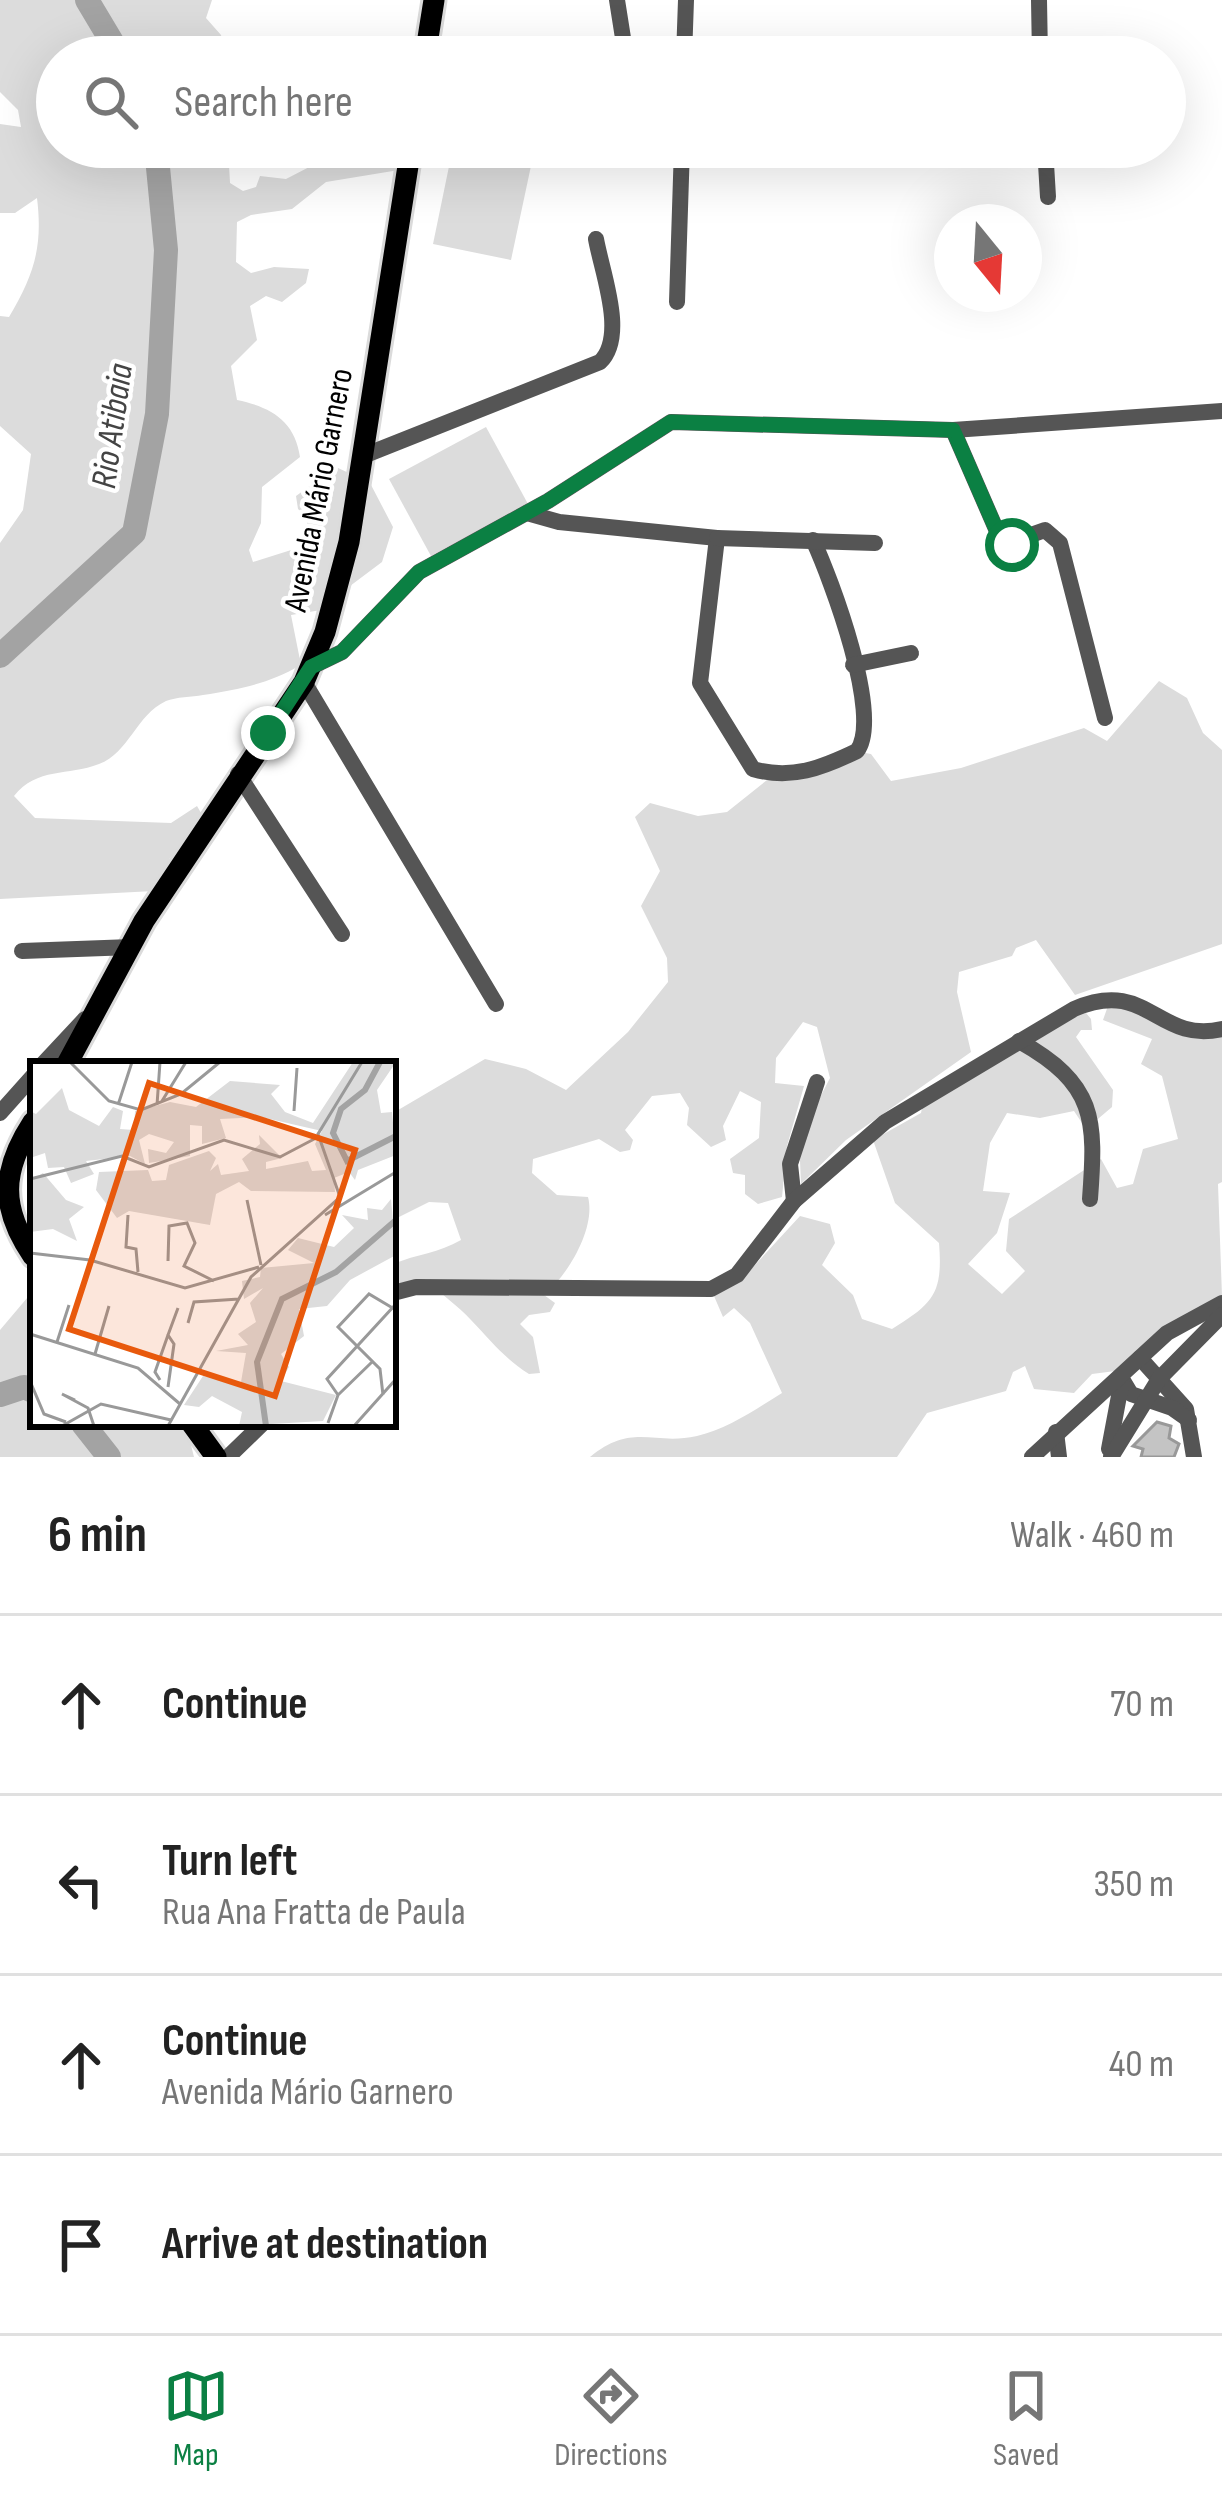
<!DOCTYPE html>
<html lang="en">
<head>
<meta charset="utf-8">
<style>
  :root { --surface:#fff; --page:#f2f2f2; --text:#222; --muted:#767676; --line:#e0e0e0; --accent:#0b8043 }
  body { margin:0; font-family:"Sofia Sans Condensed",sans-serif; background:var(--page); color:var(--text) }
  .compass { position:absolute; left:934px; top:204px; width:108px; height:108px; border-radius:50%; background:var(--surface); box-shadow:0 12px 48px #0002; rotate:162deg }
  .stop { position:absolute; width:36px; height:36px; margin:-27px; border:9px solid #0b8043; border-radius:50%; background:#fff }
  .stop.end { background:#0b8043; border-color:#fff; box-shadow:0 3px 12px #0008 }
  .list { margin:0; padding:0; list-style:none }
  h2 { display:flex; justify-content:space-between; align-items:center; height:156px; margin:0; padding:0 48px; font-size:51px }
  h2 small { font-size:39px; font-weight:400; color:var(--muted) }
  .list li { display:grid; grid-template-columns:78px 1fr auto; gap:36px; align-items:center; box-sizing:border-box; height:180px; padding:0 48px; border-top:3px solid var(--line) }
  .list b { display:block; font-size:45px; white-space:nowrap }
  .list p { margin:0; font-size:39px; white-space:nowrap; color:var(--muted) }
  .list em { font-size:39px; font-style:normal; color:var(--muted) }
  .icon { flex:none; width:66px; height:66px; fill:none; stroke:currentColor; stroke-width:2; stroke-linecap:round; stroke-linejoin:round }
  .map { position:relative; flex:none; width:1222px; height:1457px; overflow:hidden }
  .search { position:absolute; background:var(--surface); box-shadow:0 12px 48px #0002; left:36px; right:36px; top:36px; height:132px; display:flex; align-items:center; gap:30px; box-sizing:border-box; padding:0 42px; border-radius:66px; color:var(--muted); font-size:45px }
  .sheet { height:876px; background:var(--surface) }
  nav { display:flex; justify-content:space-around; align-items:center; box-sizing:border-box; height:168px; border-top:3px solid var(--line); background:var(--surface); font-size:33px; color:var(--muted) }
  nav a { display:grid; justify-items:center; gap:6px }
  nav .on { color:var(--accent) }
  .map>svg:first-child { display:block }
</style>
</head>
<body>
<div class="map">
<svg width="1222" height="1457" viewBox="0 0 1222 1457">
  <rect width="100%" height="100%" fill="#fff"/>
  <g fill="#dcdcdc">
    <path d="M0,0H212L206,18L221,35L226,57H57V147H228L230,183L243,191L256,187L260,176L286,179L348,147H401L399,170L326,182L292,209L251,215L237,222L236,262L251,273L274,267L309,269L306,283L282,302L266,296L250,306L257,340L231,366L237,400C271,407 295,421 300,457L262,487L261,523L249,550L253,562L307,545V517L298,509L296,496L336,467L370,483L393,527L382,562L350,586L327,584L321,610L291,615L301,665C268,684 240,689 203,695C192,697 176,697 166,701C136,715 129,753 99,764C68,776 37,767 14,796L35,818L171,823L197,806L204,818L170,858L154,891L0,899V543L23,510L31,454L0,426V316L9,317C34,275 43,247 37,198L15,213H0V124L21,127L18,110L0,92Z"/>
    <path d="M453,147H535L511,260L433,244Z"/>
    <path d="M486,427L528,504L431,556L389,479Z"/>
    <path d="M1159,681L1187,698L1203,733L1222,750V944L1075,995L1036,940L1016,948L1012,956L959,972L957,992L971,1052L846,1140L801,1184L799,1138L830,1078L817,1027L803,1022L776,1058L775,1083L804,1086L787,1146L782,1197L758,1204L745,1194V1175L733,1173L730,1159L759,1138L761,1102L740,1091L723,1126L726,1140L711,1147L687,1125L689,1108L680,1093L652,1096L625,1130L633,1140L630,1150L620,1152L599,1139L533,1159L532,1173L557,1195L588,1197C596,1227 569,1274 544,1295L555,1303L550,1312L529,1315L520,1324L533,1337L540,1373L529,1374C504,1358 491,1341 471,1320C458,1305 441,1296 428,1279L393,1284V1264C417,1254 439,1253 461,1240L448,1203L429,1202L393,1220V1113L485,1059L526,1069L566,1090L628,1032L668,982L667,958L641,906L660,871L635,817L650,803L698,816L727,812L767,780L849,750L871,754L891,781L961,768L1084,728L1107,741Z"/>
    <path d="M1109,1003L1222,1032V1182L1218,1184L1222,1296L1131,1369L1092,1374L1074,1393L1034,1389L1025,1366L1013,1372L1006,1391L927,1413L897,1457H590C633,1422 653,1446 697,1436C728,1429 756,1409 782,1393L750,1323L734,1308L723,1317L714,1296L743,1278L800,1216L830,1224L835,1243L822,1265L853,1295L862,1319L892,1329C934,1303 943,1293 939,1243L895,1203L873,1140L921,1113L923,1103L1062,1021L1086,1013L1091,1019L1092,1030H1081L1076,1037L1113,1090L1112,1107L1086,1129L1074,1111L1040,1118L1007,1113L990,1143L983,1191L1010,1193L997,1233L968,1264L1002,1294L1025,1271L1006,1251L1009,1219L1101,1159L1117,1188L1133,1184L1143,1149L1178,1139L1162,1076L1141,1064L1152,1039L1103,1020Z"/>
    <path d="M33,1291V1424H225L190,1441L194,1457H0V1330Z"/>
  </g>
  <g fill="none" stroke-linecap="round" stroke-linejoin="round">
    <g stroke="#a3a3a3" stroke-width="24">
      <path d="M87,0L121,57"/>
      <path d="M0,656L134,533L157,414L166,250L156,147"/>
      <path d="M0,1395L24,1387L33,1391"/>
      <path d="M83,1424L109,1457"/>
    </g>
  </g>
  <path fill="#c4c4c4" stroke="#999" stroke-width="3" d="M1157,1422L1171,1426L1169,1438L1179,1444L1174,1457H1141L1143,1449L1133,1446Z"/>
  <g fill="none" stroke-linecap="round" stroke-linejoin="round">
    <g stroke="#dbdbdb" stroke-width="27">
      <g id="major">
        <path d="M425,57L434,0"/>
        <path d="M67,1064L144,921L304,682L325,632L349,542L411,147"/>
        <path d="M33,1122C1,1171 0,1208 33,1256"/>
        <path d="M192,1424L216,1457"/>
      </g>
    </g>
    <g stroke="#555" stroke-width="16">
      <path d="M617,0L626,57"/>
      <path d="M1039,0L1040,57"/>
      <path d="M684,57L686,0"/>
      <path d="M1045,147L1048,197"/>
      <path d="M677,302L682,147"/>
      <path d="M953,430L1003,545L1045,530L1060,543L1105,718"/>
      <path d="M363,456L600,362C627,336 602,273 596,239"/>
      <path d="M527,513L559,522L717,538L700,683L753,769C791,780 822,768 857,751C883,717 831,579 813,540"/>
      <path d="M717,538L875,543"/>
      <path d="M853,665L911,653"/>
      <path d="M311,667L342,652L419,572L548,501L671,422L953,430L1222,411"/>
      <path d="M304,682L496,1004"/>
      <path d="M238,774L342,934"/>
      <path d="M22,951L132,947"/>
      <path d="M1019,1041C1096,1084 1096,1119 1090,1199"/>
      <path d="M43,1064L85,1019"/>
      <path d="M0,1113L33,1076"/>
      <path d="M794,1201L790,1164L817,1082"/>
      <path d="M393,1293L416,1287L711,1289L737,1275L794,1201L885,1122L1074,1009C1148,977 1157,1044 1222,1029"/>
      <path d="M1140,1358L1186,1409L1194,1457"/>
      <path d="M1122,1379L1131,1394L1172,1408L1189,1420"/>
      <path d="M1056,1432L1059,1457"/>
      <path d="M1109,1449L1122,1380"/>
      <path d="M228,1457L262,1424"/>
      <path d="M1032,1457L1167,1333L1222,1303"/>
      <path d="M1111,1457L1159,1379L1222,1315"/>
    </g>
    <use href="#major" stroke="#000" stroke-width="21"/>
  </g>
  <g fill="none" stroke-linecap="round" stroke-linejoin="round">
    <path stroke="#0b8043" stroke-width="15" d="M268,733L311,667L342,652L419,572L548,501L671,422L953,430L1003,545H1012"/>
  </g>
  <g text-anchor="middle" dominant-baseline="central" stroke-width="9" stroke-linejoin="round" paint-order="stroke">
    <g font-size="33" fill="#000" stroke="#fff">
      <text transform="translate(319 490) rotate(-79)">Avenida Mário Garnero</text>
    </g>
    <g font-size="36" font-style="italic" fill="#444" stroke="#fff">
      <text transform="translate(113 426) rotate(-82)">Rio Atibaia</text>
    </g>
  </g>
  <g transform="translate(30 1061)">
    <rect width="366" height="366" fill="#fff"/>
    <path d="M323,1H366L347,29L351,52L362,51L366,94L328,109L325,119L319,111L304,117L305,131L221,130L209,121L186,133L180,164L99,150L87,157L66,129L69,111L118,109L122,120L136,119L139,104L179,90L186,97L180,110L188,103L191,114L219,110L212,98L230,83L229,74L252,97L236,101V108L278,100L282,110L296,109L285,83L292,70L231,56L190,58L196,77L172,83V65L160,64V95L119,102L118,88L136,92L144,81L119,73L109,79L115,103L100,95L56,100L64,113L41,122L34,106L18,107L15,92L0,97V50L6,53L32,27L39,49L69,65L83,46L93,50L90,68L104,69L105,50L140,41L166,46L200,20L250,24L241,33L255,51L283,62ZM13,112L36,139L54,146L39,158L47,180L23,168L0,171V120ZM361,138L366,194L320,219L297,245L269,248L274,275L251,293L259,306L251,320L306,334L293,360L209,365L212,351L182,335L169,346L154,344L173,315L211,321L216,292L186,290L218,284L208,273L226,261L220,242L233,227L214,238L212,220L230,216L231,207L284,202L258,189L268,177L304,186L324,167L312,154L338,159L337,147L352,149Z" fill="#dcdcdc"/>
    <path fill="none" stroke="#a3a3a3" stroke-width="6" d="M350,1L335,29L311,48L303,72L317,100L366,75M236,365L227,301L252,238L306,211L366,159"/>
    <path fill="none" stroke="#999" stroke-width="3" d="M40,1L79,40L111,49L151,33L190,1M132,40L156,1M88,44L102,1M127,44L130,1M264,50L267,7M0,118L92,95L119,106L194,79L250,96L288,76M217,139L231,204M98,154L96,186L106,188L108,211M295,154L366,111M0,192L60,199L155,227L229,206M138,200L139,165L157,162L165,182L154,205L184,220M158,262L164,241L209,238M0,273L108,307L150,343M27,281L39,244M65,293L79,245M130,319L125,311L138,274M0,320L14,353L36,361M138,326L144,283L138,274L148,247M308,334L297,318L365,244M353,334L350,308L308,266L339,233L366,249M45,339L32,333L58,347L64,365M298,362L308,334L342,301M32,365L71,343L141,359M138,365L221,216L310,136L288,73L332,1M324,365L366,318"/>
    <path fill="#e8590c" fill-opacity="0.15" stroke="#e8590c" stroke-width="6" d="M119,22L325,89L245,335L39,268Z"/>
    <rect width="366" height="366" fill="none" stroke="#000" stroke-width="6"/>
  </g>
</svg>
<svg class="compass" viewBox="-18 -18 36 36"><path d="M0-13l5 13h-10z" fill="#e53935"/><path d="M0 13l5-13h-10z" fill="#767676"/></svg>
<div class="stop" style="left:1012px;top:545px"></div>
<div class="stop end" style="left:268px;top:733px"></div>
<div class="search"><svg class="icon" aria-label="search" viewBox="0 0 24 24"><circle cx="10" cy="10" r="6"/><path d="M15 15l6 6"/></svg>Search here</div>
</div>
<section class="sheet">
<h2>6 min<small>Walk · 460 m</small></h2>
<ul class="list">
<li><svg class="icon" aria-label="ahead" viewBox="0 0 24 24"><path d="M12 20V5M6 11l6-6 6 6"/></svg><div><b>Continue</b></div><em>70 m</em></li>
<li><svg class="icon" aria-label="left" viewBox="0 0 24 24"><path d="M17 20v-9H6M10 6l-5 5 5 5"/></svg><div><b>Turn left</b><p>Rua Ana Fratta de Paula</p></div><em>350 m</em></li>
<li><svg class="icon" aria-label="ahead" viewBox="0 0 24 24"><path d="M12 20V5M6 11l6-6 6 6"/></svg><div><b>Continue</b><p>Avenida Mário Garnero</p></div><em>40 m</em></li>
<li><svg class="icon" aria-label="arrive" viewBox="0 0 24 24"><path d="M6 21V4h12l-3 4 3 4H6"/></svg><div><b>Arrive at destination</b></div></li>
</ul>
</section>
<nav>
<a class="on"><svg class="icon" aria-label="map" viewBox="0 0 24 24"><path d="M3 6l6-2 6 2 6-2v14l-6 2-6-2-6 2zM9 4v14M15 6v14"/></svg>Map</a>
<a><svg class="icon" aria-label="directions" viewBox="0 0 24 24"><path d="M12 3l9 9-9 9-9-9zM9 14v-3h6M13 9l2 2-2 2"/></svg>Directions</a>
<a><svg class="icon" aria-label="saved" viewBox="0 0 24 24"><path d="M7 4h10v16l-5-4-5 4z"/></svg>Saved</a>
</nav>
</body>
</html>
